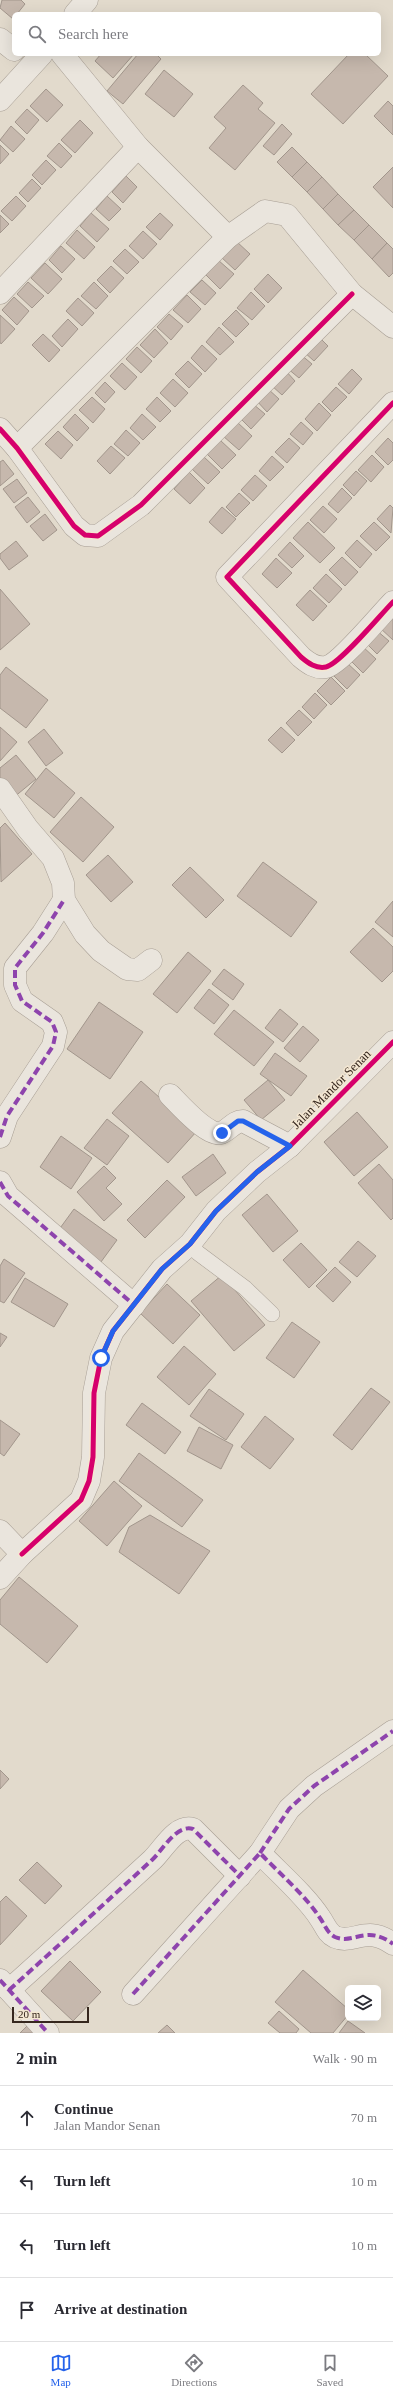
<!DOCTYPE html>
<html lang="en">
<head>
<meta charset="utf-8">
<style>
  :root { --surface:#fff; --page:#f2f2f3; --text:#2b2b33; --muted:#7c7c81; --line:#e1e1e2; --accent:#2563eb }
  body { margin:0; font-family:"Times New Roman",serif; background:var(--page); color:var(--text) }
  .controls { position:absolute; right:12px; bottom:12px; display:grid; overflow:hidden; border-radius:6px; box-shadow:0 4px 16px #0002 }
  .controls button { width:36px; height:36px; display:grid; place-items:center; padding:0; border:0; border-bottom:1px solid var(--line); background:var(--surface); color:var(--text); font:20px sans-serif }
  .scale { position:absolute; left:12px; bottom:10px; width:77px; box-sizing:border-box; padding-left:4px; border:2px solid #36271e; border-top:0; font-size:11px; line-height:14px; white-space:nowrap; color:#36271e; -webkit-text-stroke:3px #f4e7d2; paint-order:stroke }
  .stop { position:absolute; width:12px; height:12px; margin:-9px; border:3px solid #2563eb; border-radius:50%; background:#fff }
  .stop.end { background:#2563eb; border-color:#fff; box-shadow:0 1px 4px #0008 }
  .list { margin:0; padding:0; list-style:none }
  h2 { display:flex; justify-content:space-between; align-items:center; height:52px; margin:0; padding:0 16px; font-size:17px }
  h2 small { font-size:13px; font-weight:400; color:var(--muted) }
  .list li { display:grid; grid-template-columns:26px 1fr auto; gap:12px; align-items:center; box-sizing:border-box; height:64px; padding:0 16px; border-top:1px solid var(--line) }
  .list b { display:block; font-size:15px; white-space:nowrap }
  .list p { margin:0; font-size:13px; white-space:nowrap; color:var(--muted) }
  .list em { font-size:13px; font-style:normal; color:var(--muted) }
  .icon { flex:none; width:22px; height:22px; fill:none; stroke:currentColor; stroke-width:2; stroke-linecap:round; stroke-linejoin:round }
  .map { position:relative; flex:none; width:393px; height:2033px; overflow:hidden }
  .search { position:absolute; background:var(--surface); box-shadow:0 4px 16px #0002; left:12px; right:12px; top:12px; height:44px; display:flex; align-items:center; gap:10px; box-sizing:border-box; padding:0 14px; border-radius:6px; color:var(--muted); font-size:15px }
  .sheet { height:308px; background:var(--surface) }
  nav { display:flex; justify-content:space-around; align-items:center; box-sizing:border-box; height:56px; border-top:1px solid var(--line); background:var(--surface); font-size:11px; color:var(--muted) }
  nav a { display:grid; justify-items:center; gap:2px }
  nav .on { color:var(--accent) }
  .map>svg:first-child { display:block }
</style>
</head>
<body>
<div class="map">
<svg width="393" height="2033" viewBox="0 0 393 2033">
  <rect width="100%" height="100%" fill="#e2dacc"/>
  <g fill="#c6b8ad" stroke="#a2968c">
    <path d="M2,0H21L25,4L17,14H14L13,19L0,8Z"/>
    <path d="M101,54H134L113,78L95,61Z"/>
    <path d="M138,54H156L161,59L123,104L107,91Z"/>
    <path d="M349,54H365L388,76L343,124L311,94Z"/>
    <path d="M164,70L193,94L174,117L145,94Z"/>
    <path d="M243,85L263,103L258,109L275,123L235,170L209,148L226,128L214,117Z"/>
    <path d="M46,89L63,105L47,122L30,106Z"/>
    <path d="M388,101L393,106V135L374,116Z"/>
    <path d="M27,109L39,120L27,134L15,122Z"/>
    <path d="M80,120L93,133L75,153L61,140Z"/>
    <path d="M282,124L292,134L274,155L263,146Z"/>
    <path d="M11,126L25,139L13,152L0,140Z"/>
    <path d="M59,143L72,156L61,168L47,156Z"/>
    <path d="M0,145L9,154L0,164Z"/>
    <path d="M292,147L307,162L292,177L277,162Z"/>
    <path d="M46,160L56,170L42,185L32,175Z"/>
    <path d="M307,162L322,177L307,192L292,177Z"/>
    <path d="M393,167V208L373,187Z"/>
    <path d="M126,176L137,187L123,203L112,192Z"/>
    <path d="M322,177L338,194L323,209L307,192Z"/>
    <path d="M32,179L41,188L28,202L19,193Z"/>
    <path d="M338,194L354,210L338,225L323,209Z"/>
    <path d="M16,196L26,206L12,221L1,211Z"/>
    <path d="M107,196L121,209L109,221L96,209Z"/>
    <path d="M354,210L369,225L354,240L338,225Z"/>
    <path d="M91,213L109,229L97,242L80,226Z"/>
    <path d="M160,213L173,225L160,240L146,227Z"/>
    <path d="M0,215L9,224L0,233Z"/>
    <path d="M369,225L387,243L372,259L354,240Z"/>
    <path d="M77,230L95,247L84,259L66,243Z"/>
    <path d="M143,231L157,244L143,259L129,246Z"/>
    <path d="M236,241L250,254L235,270L221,257Z"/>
    <path d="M387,243L393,249V273L389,277L372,259Z"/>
    <path d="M61,246L75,259L62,273L49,260Z"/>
    <path d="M125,249L139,262L127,274L113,261Z"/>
    <path d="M218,260L234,274L220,289L205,274Z"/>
    <path d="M45,263L62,279L48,294L31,278Z"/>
    <path d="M111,266L124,278L110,293L97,280Z"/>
    <path d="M268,274L282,288L268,303L254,289Z"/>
    <path d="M202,280L216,293L205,305L190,292Z"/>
    <path d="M28,282L44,296L32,308L17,294Z"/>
    <path d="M94,282L108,296L96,309L81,296Z"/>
    <path d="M251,292L265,306L252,320L237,308Z"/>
    <path d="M187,295L201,309L188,323L173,310Z"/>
    <path d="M14,297L29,311L17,325L2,310Z"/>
    <path d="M78,298L94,313L82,326L66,311Z"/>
    <path d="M236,310L249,324L236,337L222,324Z"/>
    <path d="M169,314L183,326L171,340L157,327Z"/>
    <path d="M0,315L15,329L1,344L0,342Z"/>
    <path d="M68,319L78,329L62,347L52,336Z"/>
    <path d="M219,327L234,342L220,355L206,342Z"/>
    <path d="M155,329L168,343L154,358L140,345Z"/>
    <path d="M43,334L60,350L49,362L32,345Z"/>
    <path d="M317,335L328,346L314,361L303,351Z"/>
    <path d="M202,345L217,359L205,372L191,358Z"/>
    <path d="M137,347L152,361L141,373L126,359Z"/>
    <path d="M300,354L312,364L299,378L287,368Z"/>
    <path d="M188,361L202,374L189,388L175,374Z"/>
    <path d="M122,363L137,377L125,390L110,376Z"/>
    <path d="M352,369L362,379L349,394L338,384Z"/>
    <path d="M285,370L295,381L282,395L271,385Z"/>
    <path d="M173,379L188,393L175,407L160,393Z"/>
    <path d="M105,382L115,392L105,403L95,393Z"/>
    <path d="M336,387L347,397L332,412L322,402Z"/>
    <path d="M267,388L279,399L267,412L256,400Z"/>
    <path d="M92,397L105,409L93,423L79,410Z"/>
    <path d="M157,397L171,411L160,422L146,409Z"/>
    <path d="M319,403L331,415L317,431L305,419Z"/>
    <path d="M253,404L265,414L251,429L240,418Z"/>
    <path d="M75,414L89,428L77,441L63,427Z"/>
    <path d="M142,414L156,427L143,440L130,428Z"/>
    <path d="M237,422L252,436L239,450L223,436Z"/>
    <path d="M301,422L313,433L303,445L290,434Z"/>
    <path d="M126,430L140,443L128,456L114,444Z"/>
    <path d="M58,431L73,445L61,459L45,444Z"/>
    <path d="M289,438L300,448L287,463L275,452Z"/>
    <path d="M388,438L393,443V460L388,465L375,452Z"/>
    <path d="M220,440L236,455L222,469L207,454Z"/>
    <path d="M111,446L125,458L110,474L97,461Z"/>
    <path d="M372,455L384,467L371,482L358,470Z"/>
    <path d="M272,456L284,467L270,481L259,471Z"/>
    <path d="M204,457L220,472L208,484L192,469Z"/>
    <path d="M3,460L14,474L0,486V462Z"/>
    <path d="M356,471L367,481L354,496L343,485Z"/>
    <path d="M189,472L205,488L190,504L174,489Z"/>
    <path d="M255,475L267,486L253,501L241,490Z"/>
    <path d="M17,479L27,493L14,503L3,489Z"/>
    <path d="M342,488L352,498L338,513L328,504Z"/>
    <path d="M239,493L250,503L236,517L226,507Z"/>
    <path d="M28,497L40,512L27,523L15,507Z"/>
    <path d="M390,505L393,508L391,533L377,519Z"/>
    <path d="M323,506L337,519L324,533L310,520Z"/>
    <path d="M222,507L236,519L222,534L209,522Z"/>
    <path d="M45,514L57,530L43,541L30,526Z"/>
    <path d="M308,522L335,548L320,563L293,538Z"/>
    <path d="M374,522L390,537L376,551L360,536Z"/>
    <path d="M357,540L372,554L360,568L345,553Z"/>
    <path d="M16,541L28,556L9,570L0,558V554Z"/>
    <path d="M290,542L304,556L292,568L278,555Z"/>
    <path d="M342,557L358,572L345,586L329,570Z"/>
    <path d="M276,558L292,573L277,588L262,574Z"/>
    <path d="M326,574L342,589L329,603L313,588Z"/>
    <path d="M0,589L30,624L0,650Z"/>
    <path d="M310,590L327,606L313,621L296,605Z"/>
    <path d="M393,617V640L379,627Z"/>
    <path d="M376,630L389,641L377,654L365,642Z"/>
    <path d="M361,645L376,659L363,673L349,659Z"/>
    <path d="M346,662L360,675L347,689L333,675Z"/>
    <path d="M6,667L48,700L26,728L0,708V675Z"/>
    <path d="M331,677L345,691L331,705L317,691Z"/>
    <path d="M315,693L327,705L314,719L302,707Z"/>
    <path d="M299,710L312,722L298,736L286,723Z"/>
    <path d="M0,727L17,742L0,761Z"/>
    <path d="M281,727L295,740L282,753L268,740Z"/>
    <path d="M44,729L63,753L46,766L28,742Z"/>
    <path d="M16,755L36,779L13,798L0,782V768Z"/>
    <path d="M46,768L75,793L54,818L25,794Z"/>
    <path d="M81,797L114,827L83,862L50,832Z"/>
    <path d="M5,823L32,854L1,882L0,828Z"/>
    <path d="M108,855L133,882L111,902L86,875Z"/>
    <path d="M263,862L317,902L291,937L237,896Z"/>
    <path d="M190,867L224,900L206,918L172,885Z"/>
    <path d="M393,901V937L375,922Z"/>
    <path d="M373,928L393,947V971L382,982L350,952Z"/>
    <path d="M188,952L211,971L177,1013L153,994Z"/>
    <path d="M224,969L244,984L233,1000L212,984Z"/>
    <path d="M209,989L229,1005L214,1024L194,1008Z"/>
    <path d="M99,1002L143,1032L110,1079L67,1049Z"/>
    <path d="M280,1009L298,1024L283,1042L265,1028Z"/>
    <path d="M234,1010L274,1042L254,1066L214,1034Z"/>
    <path d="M303,1026L319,1040L300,1062L284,1048Z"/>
    <path d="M275,1053L307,1076L291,1096L260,1074Z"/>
    <path d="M268,1080L285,1100L261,1120L244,1100Z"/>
    <path d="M141,1081L197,1131L168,1163L112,1113Z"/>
    <path d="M357,1112L388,1147L354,1176L324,1142Z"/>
    <path d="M107,1119L129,1136L107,1165L84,1148Z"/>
    <path d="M61,1136L92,1158L71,1189L40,1167Z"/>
    <path d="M213,1154L226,1173L196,1196L182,1177Z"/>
    <path d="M379,1164L393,1180V1218L391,1220L358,1183Z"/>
    <path d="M104,1166L116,1178L106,1188L122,1204L104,1221L77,1192Z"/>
    <path d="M167,1180L185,1197L145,1238L127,1220Z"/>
    <path d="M267,1194L298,1231L273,1252L242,1215Z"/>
    <path d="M74,1209L117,1240L98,1266L55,1235Z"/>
    <path d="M358,1241L376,1256L357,1277L339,1262Z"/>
    <path d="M301,1243L327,1270L309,1288L283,1260Z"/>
    <path d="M4,1259L25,1273L4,1303L0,1301V1266Z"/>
    <path d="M335,1267L351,1282L333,1302L316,1286Z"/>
    <path d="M222,1275L265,1325L234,1351L191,1301Z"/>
    <path d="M25,1278L68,1304L54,1327L11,1302Z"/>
    <path d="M167,1284L200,1315L173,1344L140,1313Z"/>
    <path d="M292,1322L320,1342L294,1378L266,1358Z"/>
    <path d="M0,1333L7,1337L0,1347Z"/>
    <path d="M184,1346L216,1374L189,1405L157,1377Z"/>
    <path d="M371,1388L390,1402L352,1450L333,1435Z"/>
    <path d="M209,1389L244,1414L226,1440L190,1416Z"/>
    <path d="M142,1403L181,1432L165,1454L126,1425Z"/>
    <path d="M265,1416L294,1439L270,1469L241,1447Z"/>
    <path d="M0,1420L20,1434L4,1456L0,1453Z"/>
    <path d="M199,1427L233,1445L221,1469L187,1451Z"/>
    <path d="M139,1453L203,1500L182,1527L119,1481Z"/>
    <path d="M114,1481L142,1506L107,1546L79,1521Z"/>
    <path d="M150,1515L210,1551L179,1594L119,1552L129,1527Z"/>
    <path d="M19,1577L78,1626L47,1663L0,1624V1600Z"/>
    <path d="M0,1770L9,1779L0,1789Z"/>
    <path d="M37,1862L62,1886L45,1904L19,1880Z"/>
    <path d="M6,1896L27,1916L0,1945V1902Z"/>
    <path d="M70,1961L101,1992L73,2021L41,1991Z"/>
    <path d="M303,1970L348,2009V2015L333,2033H311L275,2002Z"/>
    <path d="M279,2011L299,2029L296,2033H280L268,2023Z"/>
    <path d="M348,2021L365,2033H339Z"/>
    <path d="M31,2022L43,2033H20Z"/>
    <path d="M167,2025L175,2033H158Z"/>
  </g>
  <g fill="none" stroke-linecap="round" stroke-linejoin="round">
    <g stroke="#a89f95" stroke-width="16">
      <path id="service" d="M190,1244L198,1253L245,1288L272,1314"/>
    </g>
    <g stroke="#a89f95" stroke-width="23">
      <g id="minor">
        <path d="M75,14L87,0"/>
        <path d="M0,39L14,50"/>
        <path d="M62,54L138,147L228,237L265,211L287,215L352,294L393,327"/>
        <path d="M0,100L42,54"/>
        <path d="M0,293L138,147"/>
        <path d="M393,403L227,577L301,657C308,663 316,669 326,667C340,664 381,614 393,602"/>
        <path d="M0,429L17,448L74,526L85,535L98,536L141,505L352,294"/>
        <path d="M17,448L228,237"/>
        <path d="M0,789L28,829L53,858L63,883L64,900L85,934L101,951L127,969L138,970L151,960"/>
        <path d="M170,1095C179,1104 208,1137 221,1133C229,1130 234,1121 243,1121L290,1146"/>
        <path d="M0,1137L7,1116L53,1046L56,1032L52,1022L22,1001L15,985V968L43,933L64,900"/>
        <path d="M0,1182L8,1196L134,1305"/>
        <path d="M22,1554L81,1500L89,1481L93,1457L94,1393L101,1358L113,1331L162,1269L190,1244L216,1211L257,1172L290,1146L393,1042"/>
        <path d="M260,1853L289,1809L314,1786L393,1731"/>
        <path d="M0,1980L48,2033"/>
        <path d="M9,1990C57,1947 104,1904 152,1860C163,1850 176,1824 193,1829L240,1876"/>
        <path d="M133,1994L260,1853C278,1872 306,1896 320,1918C325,1925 327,1933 335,1937C354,1945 366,1924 393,1944"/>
      </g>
    </g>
    <g stroke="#a89f95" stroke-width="23">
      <path id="tertiary" d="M0,1531L22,1554L0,1578"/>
    </g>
    <use href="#service" stroke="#eae5dd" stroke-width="15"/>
    <use href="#minor" stroke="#eae5dd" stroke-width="22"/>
    <use href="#tertiary" stroke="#eae5dd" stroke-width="22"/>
    <g stroke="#8e44ad" stroke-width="4" stroke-dasharray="8 4" stroke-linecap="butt">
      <path d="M0,1137L7,1116L53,1046L56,1032L52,1022L22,1001L15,985V968L43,933L64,900"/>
      <path d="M0,1182L8,1196L134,1305"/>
      <path d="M260,1853L289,1809L314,1786L393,1731"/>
      <path d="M0,1980L48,2033"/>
      <path d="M9,1990C57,1947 104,1904 152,1860C163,1850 176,1824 193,1829L240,1876"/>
      <path d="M133,1994L260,1853C278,1872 306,1896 320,1918C325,1925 327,1933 335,1937C354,1945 366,1924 393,1944"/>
    </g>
    <g stroke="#f4e7d2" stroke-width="8">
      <g id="cycleway">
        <path d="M393,403L227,577L301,657C308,663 316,669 326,667C340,664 381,614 393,602"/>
        <path d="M0,429L17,448L74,526L85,535L98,536L141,505L352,294"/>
        <path d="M22,1554L81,1500L89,1481L93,1457L94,1393L101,1358L113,1331L162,1269L190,1244L216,1211L257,1172L290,1146L393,1042"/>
      </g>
    </g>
    <use href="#cycleway" stroke="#d6006c" stroke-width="5"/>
  </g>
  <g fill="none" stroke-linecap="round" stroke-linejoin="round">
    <path stroke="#2563eb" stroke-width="5" d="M101,1358L113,1331L162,1269L190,1244L216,1211L257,1172L290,1146L243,1121H238L222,1133"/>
  </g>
  <g text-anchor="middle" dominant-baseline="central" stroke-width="3" stroke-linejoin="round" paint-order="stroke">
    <g font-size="13" fill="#36271e" stroke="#f4e7d2">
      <text transform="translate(331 1089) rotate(-45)">Jalan Mandor Senan</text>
    </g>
  </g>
</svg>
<div class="controls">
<button><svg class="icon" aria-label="layers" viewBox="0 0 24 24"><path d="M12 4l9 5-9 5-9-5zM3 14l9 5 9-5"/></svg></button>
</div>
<div class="scale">20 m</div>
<div class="stop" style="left:101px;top:1358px"></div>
<div class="stop end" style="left:222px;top:1133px"></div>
<div class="search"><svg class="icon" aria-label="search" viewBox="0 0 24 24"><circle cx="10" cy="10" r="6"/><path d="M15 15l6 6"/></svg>Search here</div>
</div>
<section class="sheet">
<h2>2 min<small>Walk · 90 m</small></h2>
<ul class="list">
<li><svg class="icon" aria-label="ahead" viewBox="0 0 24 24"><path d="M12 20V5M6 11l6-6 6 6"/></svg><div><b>Continue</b><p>Jalan Mandor Senan</p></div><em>70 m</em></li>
<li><svg class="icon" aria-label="left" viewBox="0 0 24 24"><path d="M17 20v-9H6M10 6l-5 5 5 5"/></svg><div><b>Turn left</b></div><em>10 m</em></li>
<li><svg class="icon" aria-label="left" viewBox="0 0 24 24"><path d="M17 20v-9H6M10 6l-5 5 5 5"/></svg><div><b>Turn left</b></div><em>10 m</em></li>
<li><svg class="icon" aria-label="arrive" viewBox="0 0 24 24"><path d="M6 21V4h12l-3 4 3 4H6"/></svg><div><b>Arrive at destination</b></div></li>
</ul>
</section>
<nav>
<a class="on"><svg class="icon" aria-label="map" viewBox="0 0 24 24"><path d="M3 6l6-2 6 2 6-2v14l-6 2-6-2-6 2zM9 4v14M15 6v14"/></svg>Map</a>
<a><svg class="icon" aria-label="directions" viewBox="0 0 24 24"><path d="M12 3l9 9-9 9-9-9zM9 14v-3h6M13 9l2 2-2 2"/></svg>Directions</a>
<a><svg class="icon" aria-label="saved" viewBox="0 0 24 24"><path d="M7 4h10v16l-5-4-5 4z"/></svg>Saved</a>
</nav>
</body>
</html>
